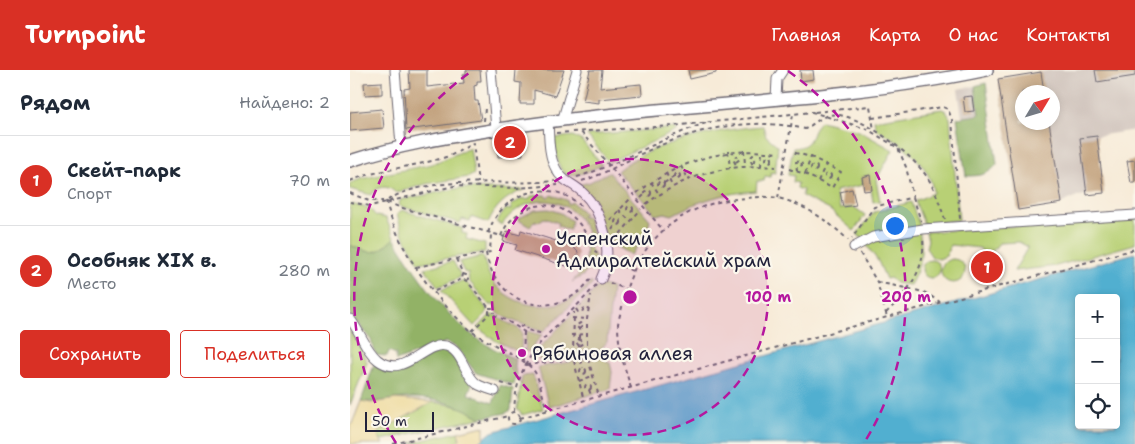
<!DOCTYPE html>
<html lang="ru">
<head>
<meta charset="utf-8">
<style>
  :root { --surface:#fff; --page:#f6f6f7; --text:#1f2937; --muted:#747a83; --line:#e0e1e3; --accent:#d93025 }
  body { margin:0; font-family:"Shantell Sans",sans-serif; background:var(--page); color:var(--text) }
  .controls { position:absolute; right:15px; bottom:15px; display:grid; overflow:hidden; border-radius:5px; box-shadow:0 2px 8px #0003 }
  .controls button { width:45px; height:45px; display:grid; place-items:center; padding:0; border:0; border-bottom:1px solid var(--line); background:var(--surface); color:var(--text); font:25px sans-serif }
  .compass { position:absolute; left:665px; top:15px; width:45px; height:45px; border-radius:50%; background:var(--surface); box-shadow:0 2px 8px #0003; rotate:52deg }
  .scale { position:absolute; left:15px; bottom:12px; width:69px; box-sizing:border-box; padding-left:5px; border:2px solid #22223b; border-top:0; font-size:14px; line-height:18px; white-space:nowrap; color:#22223b; -webkit-text-stroke:4px #fbf7ec; paint-order:stroke }
  .you { position:absolute; left:544px; top:155px; width:18px; height:18px; margin:-12px; border:4px solid #fff; border-radius:50%; background:#1a73e8; box-shadow:0 0 0 8px #1a73e833 }
  .badge { display:grid; place-items:center; width:32px; height:32px; border-radius:50%; background:var(--accent); color:#fff; font-size:16px; font-weight:700 }
  .pin { position:absolute; translate:-50% -50%; border:2px solid #fff; box-shadow:0 1px 5px #0006 }
  .list { margin:0; padding:0; list-style:none }
  h2 { display:flex; justify-content:space-between; align-items:center; height:65px; margin:0; padding:0 20px; font-size:21px }
  h2 small { font-size:16px; font-weight:400; color:var(--muted) }
  .list li { display:grid; grid-template-columns:32px 1fr auto; gap:15px; align-items:center; box-sizing:border-box; height:90px; padding:0 20px; border-top:1px solid var(--line) }
  .list b { display:block; font-size:19px; white-space:nowrap }
  .list p { margin:0; font-size:16px; white-space:nowrap; color:var(--muted) }
  .list em { font-size:16px; font-style:normal; color:var(--muted) }
  .actions { display:flex; gap:10px; padding:15px 20px }
  .actions a { flex:1; padding:11px 0; border:1px solid var(--accent); border-radius:5px; text-align:center; font-size:18px; color:var(--accent) }
  .actions .main { background:var(--accent); color:#fff }
  .icon { flex:none; width:28px; height:28px; fill:none; stroke:currentColor; stroke-width:2; stroke-linecap:round; stroke-linejoin:round }
  .map { position:relative; flex:none; width:785px; height:374px; overflow:hidden }
  header { display:flex; align-items:center; gap:30px; box-sizing:border-box; height:70px; padding:0 25px; background:var(--accent); color:#fff }
  header strong { font-size:24px }
  nav { display:flex; gap:28px; margin-inline-start:auto; font-size:18px }
  main { display:flex }
  aside { flex:1; background:var(--surface) }
  .map>svg:first-child { display:block }
</style>
</head>
<body>
<header>
<strong>Turnpoint</strong>
<nav><a>Главная</a><a>Карта</a><a>О нас</a><a>Контакты</a></nav>
</header>
<main>
<aside>
<h2>Рядом<small>Найдено: 2</small></h2>
<ul class="list">
<li><span class="badge">1</span><div><b>Скейт-парк</b><p>Спорт</p></div><em>70 m</em></li>
<li><span class="badge">2</span><div><b>Особняк XIX в.</b><p>Место</p></div><em>280 m</em></li>
</ul>
<div class="actions"><a class="main">Сохранить</a><a>Поделиться</a></div>
</aside>
<div class="map">
<svg width="785" height="374" viewBox="0 0 785 374">
  <rect width="100%" height="100%" fill="#fbf7ec"/>
  <filter id="ink" filterUnits="userSpaceOnUse"><feTurbulence type="fractalNoise" baseFrequency=".02" numOctaves="2"/><feDisplacementMap in="SourceGraphic" scale="10" xChannelSelector="R" yChannelSelector="G"/><feConvolveMatrix kernelMatrix="1 2 1 2 8 2 1 2 1" color-interpolation-filters="sRGB"/></filter>
  <filter id="wash" filterUnits="userSpaceOnUse"><feTurbulence type="fractalNoise" baseFrequency=".0096" numOctaves="4" result="noise"/><feDisplacementMap in="SourceGraphic" scale="20" xChannelSelector="R" yChannelSelector="G"/><feGaussianBlur stdDeviation="1.12" result="paint"/><feColorMatrix in="noise" values="0 0 0 0 0 0 0 0 0 0 0 0 0 0 0 0 0 1.4 0 .05"/><feComposite in="paint" operator="in"/></filter>
  <g filter="url(#wash)">
    <rect width="100%" height="100%" fill="#f7ebd8"/>
    <g fill="#cec1ba" fill-rule="evenodd">
      <path d="M703,0H785V60L747,66L754,123L728,126L712,133L668,140L648,9ZM672,22H702V52H672Z"/>
      <path d="M625,16L629,45L612,47L608,19Z"/>
    </g>
    <g fill="#b8d075" stroke="#6d7958">
      <path d="M592,39L596,41L600,48L609,150L574,154L565,131L583,123C582,95 550,71 526,59L524,50Z"/>
      <path d="M471,51L509,61L543,80L526,110L530,131L523,132L519,105L512,107L513,115L485,121L490,139L504,137L515,145L504,161L480,140L452,126L453,120L447,118L448,113L443,112L444,106L438,105L443,78C466,77 459,60 471,51Z"/>
      <path d="M413,56L416,66L428,76L425,103L421,102L420,107L415,106L414,111H407L406,121C374,123 350,130 322,145L315,143L306,145L267,101C300,72 371,59 413,56Z"/>
      <path d="M325,58L326,61L259,92L237,65Z"/>
      <path d="M223,66L232,71L252,95C213,114 209,108 204,68Z"/>
      <path d="M120,78L124,104L119,107L76,114L46,123C38,115 28,115 21,125L0,119V113L11,109L82,94Z"/>
      <path d="M259,102L300,150L297,163L281,185L260,173L228,115L240,112Z"/>
      <path d="M110,118L173,120C156,127 145,136 138,153L121,147L120,151L112,149L110,153L49,136L50,130Z"/>
      <path d="M196,125L198,128L201,125L217,130L218,134L222,132L234,143L232,147H237L239,150L246,177C238,166 234,153 225,144C203,122 168,130 152,155L146,152L156,139L161,140V135L173,128L178,130L181,126Z"/>
      <path d="M561,132L570,157L511,168L507,164L524,142Z"/>
      <path d="M0,134L19,138L26,146L36,148L44,168C27,185 22,185 0,175Z"/>
      <path d="M198,139L211,143L222,151L219,160L208,156L209,153L194,148L188,152L184,151L180,157L167,149L185,140Z"/>
      <path d="M52,140L112,158V163L117,164L116,169L135,174V182L69,193L52,163L47,144Z"/>
      <path d="M785,148V174L706,196L664,201L678,177L669,172L649,173L636,189L630,178L600,175L596,186L589,189L582,187L576,178L578,170L576,162Z"/>
      <path d="M569,162C574,181 570,198 560,215L546,213L540,208L536,209L528,191L515,173Z"/>
      <path d="M234,169L245,186L240,200H237L234,205L222,212C235,199 238,187 234,169Z"/>
      <path d="M133,186C136,196 138,206 145,214C170,244 217,242 241,212L243,214L193,262L156,248L147,243L145,235H139L119,211L118,203L114,202L109,192Z"/>
      <circle cx="603" cy="201" r="12"/>
      <circle cx="581" cy="199" r="9"/>
      <path d="M103,191L110,204L109,208L88,217L75,198Z"/>
      <path d="M648,191L649,200L626,204L625,195Z"/>
      <path d="M111,211L116,212L137,239L136,244L124,256L91,220Z"/>
      <path d="M250,214L262,218L257,272L250,280L189,290L186,282Z"/>
      <path d="M140,245H144L169,259L172,263L171,283L146,271L128,258Z"/>
      <path d="M0,260L17,292L0,335Z"/>
      <path d="M178,261L192,265L178,282L175,281L176,263Z"/>
      <path d="M251,287L260,293L262,302L260,319L199,337L188,297Z"/>
      <path d="M183,305L193,339L172,345L167,339L172,306Z"/>
      <path d="M83,332L112,337L131,348L32,370L28,366L30,361Z"/>
      <path d="M108,362L110,370L105,374L60,373Z"/>
    </g>
    <g fill="#92b266" stroke="#5a6a50">
      <path d="M636,13L647,94C639,105 629,106 616,106L607,48L629,45L625,16Z"/>
      <path d="M44,168C65,203 92,242 125,267C137,276 152,283 166,289L165,298L167,303L164,315L126,303L106,277L96,272L46,291V284L39,281L37,286L26,285L21,270L0,244V175C22,185 27,185 44,168Z"/>
      <path d="M87,281C106,280 113,300 122,314L118,324L143,333L150,315L163,319L161,340L156,343L131,348C108,333 73,325 45,329C33,331 23,333 11,331L24,295C48,307 66,294 87,281Z"/>
    </g>
    <g fill="#eeda9e" stroke="#887e6c">
      <path d="M46,329L83,332L30,361L28,366L33,374H0V354H2L11,331L21,333Z"/>
      <path d="M134,356V369L127,374H105L110,369L108,362Z"/>
    </g>
    <path fill="#51afd0" stroke="#3a6886" fill-rule="evenodd" d="M785,183V374H127L142,362ZM729,228H766V355H729Z"/>
    <g id="blocks">
      <g fill="#c3a37f">
        <path d="M59,0H77V17L114,13L113,4H116V0H130L131,11H127V15L124,16L125,31H128L131,50L56,60L54,19L60,18Z"/>
        <path d="M166,0H214L205,26L184,20V34H170L171,13L165,12Z"/>
        <path d="M240,0H252L250,18L291,14L292,25L249,29V33L233,31Z"/>
        <path d="M338,0H366V3L340,9Z"/>
        <path d="M450,0H463L464,9L451,11Z"/>
        <path d="M745,0H785V6L747,12Z"/>
        <path d="M691,2L694,22H672V52H699L712,133L668,140L648,9Z"/>
        <path d="M32,12V24L15,25L14,13Z"/>
        <path d="M622,26L624,41L615,42L613,27Z"/>
        <path d="M32,39L34,58L0,61V42Z"/>
        <path d="M171,63L173,85L148,87L147,67Z"/>
        <path d="M747,66L754,123L737,125L730,68Z"/>
        <path d="M785,90V113H781L777,91Z"/>
        <path d="M520,105L522,120L514,121L512,107Z"/>
        <path d="M502,119L506,135L493,137L490,122Z"/>
        <path d="M171,160L222,176L228,182L227,192L222,196H216L165,180L167,175L153,171L156,161L170,165Z"/>
      </g>
    </g>
  </g>
  <g filter="url(#ink)">
    <use href="#blocks" fill-opacity="0" stroke="#6d6872" stroke-width="1"/>
    <g fill="none" stroke-linecap="round" stroke-linejoin="round">
      <g stroke="#6d6872" stroke-width="11">
        <g id="minor">
          <path d="M45,0L51,76"/>
          <path d="M141,0L146,59"/>
          <path d="M426,29L427,9L433,0"/>
          <path d="M213,48L227,0"/>
          <path d="M198,50C199,66 198,85 206,99C212,111 222,113 231,121C254,142 264,182 251,209"/>
          <path d="M504,177L523,167L573,159L785,145"/>
          <path d="M0,249C10,261 16,281 28,290C54,310 74,271 96,276C113,281 114,305 127,314C132,317 139,319 145,321"/>
        </g>
      </g>
      <g stroke="#6d6872" stroke-width="14">
        <path id="major" d="M0,91C49,75 98,67 148,59C310,33 476,34 637,0"/>
      </g>
      <g stroke="#6d6872" stroke-width="2" stroke-dasharray="4 4" stroke-linecap="butt">
        <path d="M465,42L520,36L524,60"/>
        <path d="M522,48L593,37L598,39L602,50L610,149"/>
        <path d="M134,51L135,38"/>
        <path d="M231,62L313,160"/>
        <path d="M206,63L321,56L462,42L517,59L548,78L556,97L563,127L524,137L502,168"/>
        <path d="M394,80L395,95"/>
        <path d="M378,81L380,98"/>
        <circle cx="419" cy="89" r="3"/>
        <path d="M386,92L390,89L386,86L383,89L387,97"/>
        <path d="M403,92L406,89L403,85L400,88L403,96"/>
        <circle cx="464" cy="98" r="3"/>
        <path d="M331,96L337,109"/>
        <path d="M411,96L412,81"/>
        <path d="M439,99L455,104L482,118L491,102L461,87L442,82"/>
        <path d="M447,101L446,92L451,91L452,95L448,97"/>
        <circle cx="327" cy="106" r="3"/>
        <circle cx="478" cy="106" r="3"/>
        <path d="M316,103L322,116"/>
        <path d="M455,104L461,87"/>
        <path d="M227,107C271,94 311,68 356,53"/>
        <circle cx="311" cy="114" r="3"/>
        <path d="M0,111C32,98 67,97 99,86C107,83 116,77 123,73L128,113"/>
        <path d="M232,111C256,104 278,89 302,79C351,57 402,47 455,59C463,55 470,47 479,45C508,40 565,86 579,110C586,121 590,136 595,149"/>
        <path d="M468,111L476,94"/>
        <path d="M301,112L309,124"/>
        <path d="M314,113L324,107"/>
        <circle cx="298" cy="123" r="3"/>
        <path d="M0,123L19,131H33"/>
        <path d="M287,123C329,91 375,76 427,83"/>
        <path d="M563,127L571,151"/>
        <path d="M291,128L295,124"/>
        <path d="M428,128L443,45"/>
        <path d="M38,130C79,104 156,116 205,111"/>
        <path d="M36,131C48,180 82,226 120,260C137,274 177,287 186,304C191,314 193,329 197,340"/>
        <path d="M0,132L20,136L104,116L167,118L208,115"/>
        <path d="M37,132L49,137L155,167"/>
        <path d="M296,134C335,105 377,93 426,97"/>
        <circle cx="280" cy="139" r="3"/>
        <path d="M269,140L279,150"/>
        <circle cx="268" cy="152" r="3"/>
        <path d="M260,150L281,128"/>
        <path d="M262,160L266,154"/>
        <path d="M138,163C152,122 200,105 233,138"/>
        <path d="M151,166C163,136 200,124 224,148C234,157 240,173 247,184"/>
        <path d="M265,170L291,139"/>
        <path d="M136,183C146,238 210,254 242,207"/>
        <path d="M510,183L527,212L537,247"/>
        <path d="M106,189L113,204L112,209L117,211L139,238V243C150,247 164,254 174,262L177,260L194,264"/>
        <path d="M264,193L283,201"/>
        <path d="M66,197L140,182L141,164"/>
        <path d="M113,204L119,206L117,211"/>
        <path d="M527,212L574,222L590,232"/>
        <path d="M260,213L276,219"/>
        <path d="M85,221L112,209"/>
        <path d="M139,238H143L144,243"/>
        <path d="M226,239L228,242H232L234,238L231,235"/>
        <path d="M536,243C557,222 576,201 573,168"/>
        <path d="M222,248L237,249"/>
        <path d="M170,257L174,255L177,259"/>
        <path d="M229,259L233,256L230,253L226,256L229,259V269"/>
        <path d="M122,261L140,243"/>
        <path d="M221,265L236,264"/>
        <path d="M229,276L233,273L229,269L226,272L229,276L230,283"/>
        <path d="M237,282V249L241,225"/>
        <path d="M223,284L224,242"/>
        <path d="M238,289L248,323"/>
        <path d="M173,290L174,262"/>
        <path d="M230,290L233,298"/>
        <path d="M224,291L233,327"/>
        <path d="M176,295L270,283"/>
        <circle cx="233" cy="301" r="3"/>
        <path d="M229,311L242,306"/>
        <path d="M151,313L165,317"/>
        <circle cx="238" cy="317" r="3"/>
        <path d="M281,318C274,296 268,277 268,254C269,247 272,239 273,232C287,170 333,131 397,128C406,127 417,126 427,128C453,133 480,152 498,170"/>
        <path d="M239,320L241,325"/>
        <circle cx="164" cy="348" r="6"/>
        <path d="M164,342C166,278 210,258 246,215"/>
        <path d="M170,348L785,179"/>
        <path d="M43,374L158,346"/>
      </g>
      <use href="#minor" stroke="#fff" stroke-width="9"/>
      <use href="#major" stroke="#fff" stroke-width="11"/>
    </g>
  </g>
  <circle cx="280" cy="227" r="138" fill="#b5179e" fill-opacity=".12"/>
  <g fill="none" stroke="#b5179e" stroke-width="2.5" stroke-dasharray="9 6">
    <circle cx="280" cy="227" r="138"/>
    <path d="M46 373A276 276 0 0 1 122 1M438 1A276 276 0 0 1 514 373"/>
  </g>
  <g fill="#b5179e" stroke="#fbf7ec" stroke-width="2">
    <circle cx="196" cy="179" r="5"/>
    <circle cx="172" cy="283" r="5"/>
  </g>
  <g text-anchor="middle" dominant-baseline="central" stroke-width="4.5" stroke-linejoin="round" paint-order="stroke">
    <g font-size="19" fill="#22223b" stroke="#fbf7ec" text-anchor="start">
      <text x="206" y="168">Успенский<tspan x="206" dy="22">Адмиралтейский храм</tspan></text>
      <text x="182" y="283">Рябиновая аллея</text>
    </g>
  </g>
  <circle cx="280" cy="227" r="8" fill="#b5179e" stroke="#fbf7ec" stroke-width="2.5"/>
  <g font-size="15" text-anchor="middle" font-weight="bold" fill="#b5179e" stroke="#fbf7ec" stroke-width="4.5" stroke-linejoin="round" paint-order="stroke">
    <text x="418" y="232">100 m</text>
    <text x="556" y="232">200 m</text>
  </g>
</svg>
<div class="controls">
<button>+</button>
<button>−</button>
<button><svg class="icon" aria-label="locate" viewBox="0 0 24 24"><circle cx="12" cy="12" r="6"/><path d="M12 2v4M12 18v4M2 12h4M18 12h4"/></svg></button>
</div>
<svg class="compass" viewBox="-18 -18 36 36"><path d="M0-13l5 13h-10z" fill="#e53935"/><path d="M0 13l5-13h-10z" fill="#747a83"/></svg>
<div class="scale">50 m</div>
<div class="you"></div>
<div class="pin badge" style="left:637px;top:197px">1</div>
<div class="pin badge" style="left:160px;top:72px">2</div>
</div>
</main>
</body>
</html>
